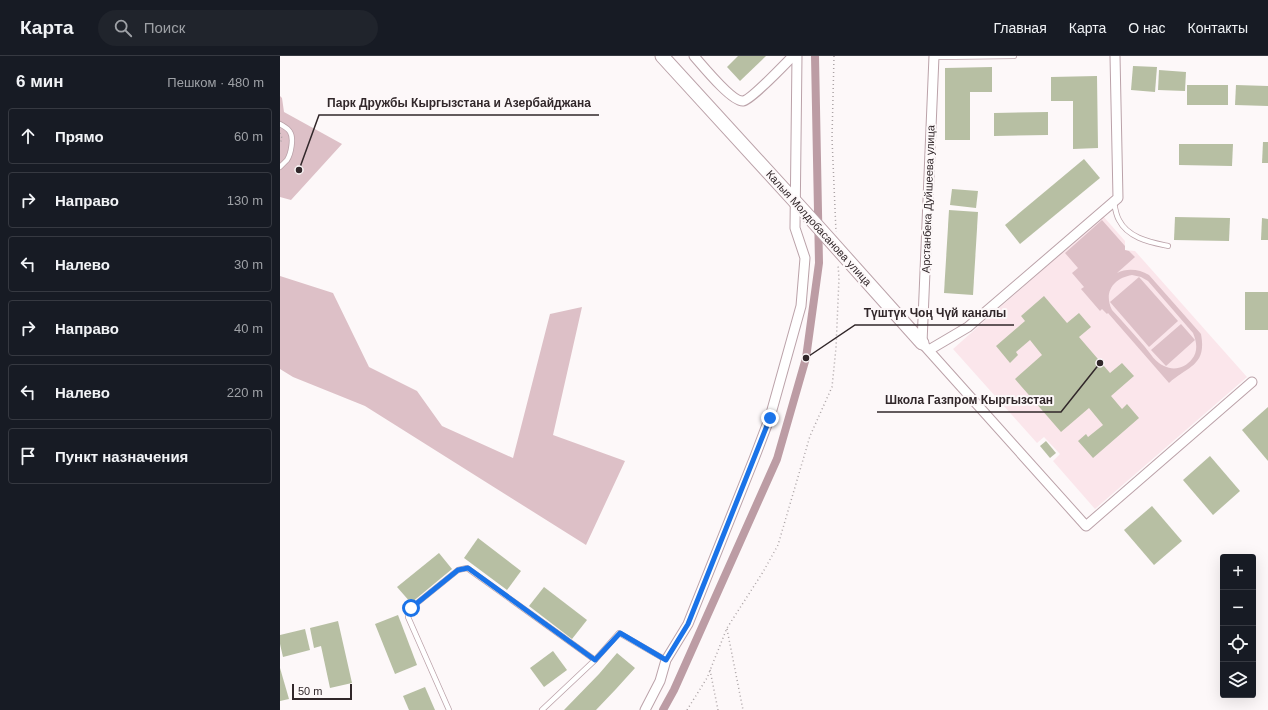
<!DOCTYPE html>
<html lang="ru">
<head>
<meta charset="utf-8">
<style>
  :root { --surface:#171b24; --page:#20242c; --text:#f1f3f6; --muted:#9ea1a6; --line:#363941 }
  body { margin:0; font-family:Arial,sans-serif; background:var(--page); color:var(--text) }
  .controls { position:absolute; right:12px; bottom:12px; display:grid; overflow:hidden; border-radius:4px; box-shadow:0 4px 16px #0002 }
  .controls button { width:36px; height:36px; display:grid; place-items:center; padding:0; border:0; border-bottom:1px solid var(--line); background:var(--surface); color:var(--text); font:20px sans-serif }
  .scale { position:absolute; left:12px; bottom:10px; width:60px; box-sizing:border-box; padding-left:4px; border:2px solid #31272a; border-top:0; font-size:11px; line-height:14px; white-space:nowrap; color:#31272a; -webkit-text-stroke:3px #fdf8f9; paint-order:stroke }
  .stop { position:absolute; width:12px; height:12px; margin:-9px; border:3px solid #1a73e8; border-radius:50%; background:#fff }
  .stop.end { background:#1a73e8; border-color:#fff; box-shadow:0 1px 4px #0008 }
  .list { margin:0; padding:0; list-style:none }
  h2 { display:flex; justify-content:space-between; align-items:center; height:52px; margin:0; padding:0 16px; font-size:17px }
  h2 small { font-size:13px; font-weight:400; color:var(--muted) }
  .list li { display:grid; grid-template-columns:26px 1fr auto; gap:12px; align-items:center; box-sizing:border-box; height:56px; margin:0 8px 8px; padding:0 8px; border:1px solid var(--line); border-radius:4px }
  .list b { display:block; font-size:15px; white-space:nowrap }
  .list em { font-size:13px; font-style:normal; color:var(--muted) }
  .icon { flex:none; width:22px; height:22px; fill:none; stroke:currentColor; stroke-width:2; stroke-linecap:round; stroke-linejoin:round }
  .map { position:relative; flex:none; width:988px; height:654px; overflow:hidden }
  header { display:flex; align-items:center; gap:24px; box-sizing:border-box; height:56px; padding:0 20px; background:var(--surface); border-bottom:1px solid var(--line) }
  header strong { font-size:19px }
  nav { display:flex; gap:22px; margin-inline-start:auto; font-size:14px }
  .search { width:280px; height:36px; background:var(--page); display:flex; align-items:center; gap:10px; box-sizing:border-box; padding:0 14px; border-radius:22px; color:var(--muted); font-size:15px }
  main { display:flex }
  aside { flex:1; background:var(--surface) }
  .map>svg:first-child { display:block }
</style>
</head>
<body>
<header>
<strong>Карта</strong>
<div class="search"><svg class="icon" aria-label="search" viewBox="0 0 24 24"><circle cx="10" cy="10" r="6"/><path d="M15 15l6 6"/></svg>Поиск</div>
<nav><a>Главная</a><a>Карта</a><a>О нас</a><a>Контакты</a></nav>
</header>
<main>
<aside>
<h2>6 мин<small>Пешком · 480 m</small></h2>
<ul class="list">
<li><svg class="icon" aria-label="ahead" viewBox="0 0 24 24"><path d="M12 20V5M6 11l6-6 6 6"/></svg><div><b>Прямо</b></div><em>60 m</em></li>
<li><svg class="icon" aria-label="right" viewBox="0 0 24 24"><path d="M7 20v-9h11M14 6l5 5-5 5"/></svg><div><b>Направо</b></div><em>130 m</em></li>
<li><svg class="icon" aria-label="left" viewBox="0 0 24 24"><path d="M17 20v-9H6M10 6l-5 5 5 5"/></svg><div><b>Налево</b></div><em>30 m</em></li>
<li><svg class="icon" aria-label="right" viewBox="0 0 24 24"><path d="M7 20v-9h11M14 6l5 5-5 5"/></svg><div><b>Направо</b></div><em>40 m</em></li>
<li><svg class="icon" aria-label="left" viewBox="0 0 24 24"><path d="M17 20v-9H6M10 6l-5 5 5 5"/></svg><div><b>Налево</b></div><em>220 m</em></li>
<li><svg class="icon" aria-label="arrive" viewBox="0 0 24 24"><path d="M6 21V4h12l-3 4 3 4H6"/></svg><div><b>Пункт назначения</b></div></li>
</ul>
</aside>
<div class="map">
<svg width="988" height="654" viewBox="0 0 988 654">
  <rect width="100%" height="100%" fill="#fdf8f9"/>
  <path fill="#fbe6eb" d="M823,160L845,185V194L855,195L967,321L815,453L773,405L780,398L764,381L757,387L673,293Z"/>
  <g fill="#ddc0c7" fill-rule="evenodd">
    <path d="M0,40L2,42L4,56L62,88L11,144L0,141Z"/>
    <path d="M822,164L845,190V194L849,195L855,201L837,217C847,212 859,213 869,219L921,278C927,310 908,310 889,327L828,257L827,258L822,253L820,255L801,233L804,231L792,217L798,212L785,197ZM852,219L861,221L868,225L913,277C917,286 918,296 912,303C905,312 894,315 884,310C876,307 870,297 865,291C854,278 843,266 832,254C823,236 834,222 852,219Z"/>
    <path d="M0,220L53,237L89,311L137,335L162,370L233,402L270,258L302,251L273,379L345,405L306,489L85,350L13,321L0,313Z"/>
    <path d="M859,221L898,265L869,291L830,246Z"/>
    <path d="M901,268L915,284L886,310L871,294Z"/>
  </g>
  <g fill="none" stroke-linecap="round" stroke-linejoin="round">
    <path stroke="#bc9ca4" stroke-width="8" d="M383,654L394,634L497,403L526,302L539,207L535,0"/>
  </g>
  <g fill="#b7bfa3">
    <path d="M458,0H486L460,25L447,11Z"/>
    <path d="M853,10L877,11L875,36L851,34Z"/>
    <path d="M712,11V36H690V84H665V12Z"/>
    <path d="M879,14L906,16L905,35L878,34Z"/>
    <path d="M817,20L818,92L793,93V45H771V21Z"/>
    <rect x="907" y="29" width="41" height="20"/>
    <path d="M956,29L988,30V50L955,49Z"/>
    <path d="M768,56V79L714,80V57Z"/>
    <path d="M983,86H988V107H982Z"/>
    <path d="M899,88H953L952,110L899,109Z"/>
    <path d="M804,103L820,122L740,188L725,169Z"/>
    <path d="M672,133L698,135L696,152L670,149Z"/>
    <path d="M669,154L698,156L693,239L664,237Z"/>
    <path d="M895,161L950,162L949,185L894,184Z"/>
    <path d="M982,162L988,163V184H981Z"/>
    <rect x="965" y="236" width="23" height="38"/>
    <path d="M764,240L787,267L799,257L811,271L799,281L830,317L842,307L854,320L831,340L842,353L847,348L859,362L813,402L798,385L806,378L808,381L823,369L809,352L781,376L735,323L762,299L750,284L736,296L738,299L730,307L716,290L745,265L741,260Z"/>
    <path d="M988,351V405L962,374Z"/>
    <path d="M766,385L776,397L770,402L760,390Z"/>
    <path d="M930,400L960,435L933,459L903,424Z"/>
    <path d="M872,450L902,485L874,509L844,474Z"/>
    <path d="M198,482L241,515L227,534L184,502Z"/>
    <path d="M159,497L172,513L131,547L117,531Z"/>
    <path d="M264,531L307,564L292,583L249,550Z"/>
    <path d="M118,559L137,609L115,618L95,568Z"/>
    <path d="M58,565L72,627L50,632L41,590L34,592L30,572Z"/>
    <path d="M25,573L30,594L3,601L0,588V579Z"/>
    <path d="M273,595L287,614L264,631L250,612Z"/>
    <path d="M337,597L355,612L336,633L316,654H284L319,618Z"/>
    <path d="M0,612L9,643L0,645Z"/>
    <path d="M145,631L155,654H129L123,640Z"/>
  </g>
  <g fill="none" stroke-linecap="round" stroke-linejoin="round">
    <g stroke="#bba2a9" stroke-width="6">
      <g id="lane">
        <path d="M654,1L734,0"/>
        <path d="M0,68C3,70 8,72 10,76C14,82 11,98 7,104C5,106 2,109 0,111"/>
        <path d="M834,146C835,152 836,159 839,164C848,182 870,186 888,190"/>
        <path d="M169,654L128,561L131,552L178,514L187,512L315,604"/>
        <path d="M262,654L315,604L339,577L386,604"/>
      </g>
    </g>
    <g stroke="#bba2a9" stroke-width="11">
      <g id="street">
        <path d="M414,0C422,9 452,46 463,45C471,44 505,8 513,0"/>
        <path d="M654,0L642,287L806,470L972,326"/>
        <path d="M649,294L688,271L838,142L835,0"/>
        <path d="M365,654L380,625L386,604L408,568L474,403L490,361L521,250L525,202L515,172L517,0"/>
      </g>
    </g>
    <g stroke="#bba2a9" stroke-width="15">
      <path id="secondary" d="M382,0L531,163L642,287"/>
    </g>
    <g stroke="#aba3a5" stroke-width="1.5" stroke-dasharray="1 3" stroke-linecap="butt">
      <path d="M554,0L552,82L556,176"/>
      <path d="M0,77L2,82L0,88"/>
      <path d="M447,573L463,654"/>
      <path d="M430,614L438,654"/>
      <path d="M407,654L427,622L447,572L483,516L498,489L530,380L552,331L556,292L559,222L558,209"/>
    </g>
    <use href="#lane" stroke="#fff" stroke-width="4.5"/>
    <use href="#street" stroke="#fff" stroke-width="9"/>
    <use href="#secondary" stroke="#fff" stroke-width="13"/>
  </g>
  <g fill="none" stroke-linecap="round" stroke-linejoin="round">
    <path stroke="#1a73e8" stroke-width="5" d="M131,552L178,514L188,512L315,604L340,577L386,604L408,568L490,362"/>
  </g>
  <g text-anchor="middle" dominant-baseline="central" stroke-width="4" stroke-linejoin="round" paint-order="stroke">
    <g font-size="11" fill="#31272a" stroke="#fdf8f9">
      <text transform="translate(648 143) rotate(-88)">Арстанбека Дуйшеева улица</text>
      <text transform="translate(539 172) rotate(48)">Калыя Молдобасанова улица</text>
    </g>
  </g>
  <path fill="none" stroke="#31272a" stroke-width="1.5" d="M19 114L39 59H319M526 302L575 269H734M820 307L781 356H597"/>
  <g fill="#31272a" stroke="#fdf8f9" stroke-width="1.5">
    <circle cx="19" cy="114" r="4"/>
    <circle cx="526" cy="302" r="4"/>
    <circle cx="820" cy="307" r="4"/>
  </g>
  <g font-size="12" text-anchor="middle" font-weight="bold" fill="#31272a" stroke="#fdf8f9" stroke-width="4" stroke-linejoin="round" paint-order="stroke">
    <text x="179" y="51">Парк Дружбы Кыргызстана и Азербайджана</text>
    <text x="655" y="261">Түштүк Чоң Чүй каналы</text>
    <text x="689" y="348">Школа Газпром Кыргызстан</text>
  </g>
</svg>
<div class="controls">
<button>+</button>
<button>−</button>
<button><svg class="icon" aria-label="locate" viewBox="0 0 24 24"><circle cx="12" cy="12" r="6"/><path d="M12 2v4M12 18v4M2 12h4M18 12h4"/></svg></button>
<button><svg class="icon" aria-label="layers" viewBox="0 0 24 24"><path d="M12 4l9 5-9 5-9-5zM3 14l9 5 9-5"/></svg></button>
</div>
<div class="scale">50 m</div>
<div class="stop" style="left:131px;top:552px"></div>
<div class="stop end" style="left:490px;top:362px"></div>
</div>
</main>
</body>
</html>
